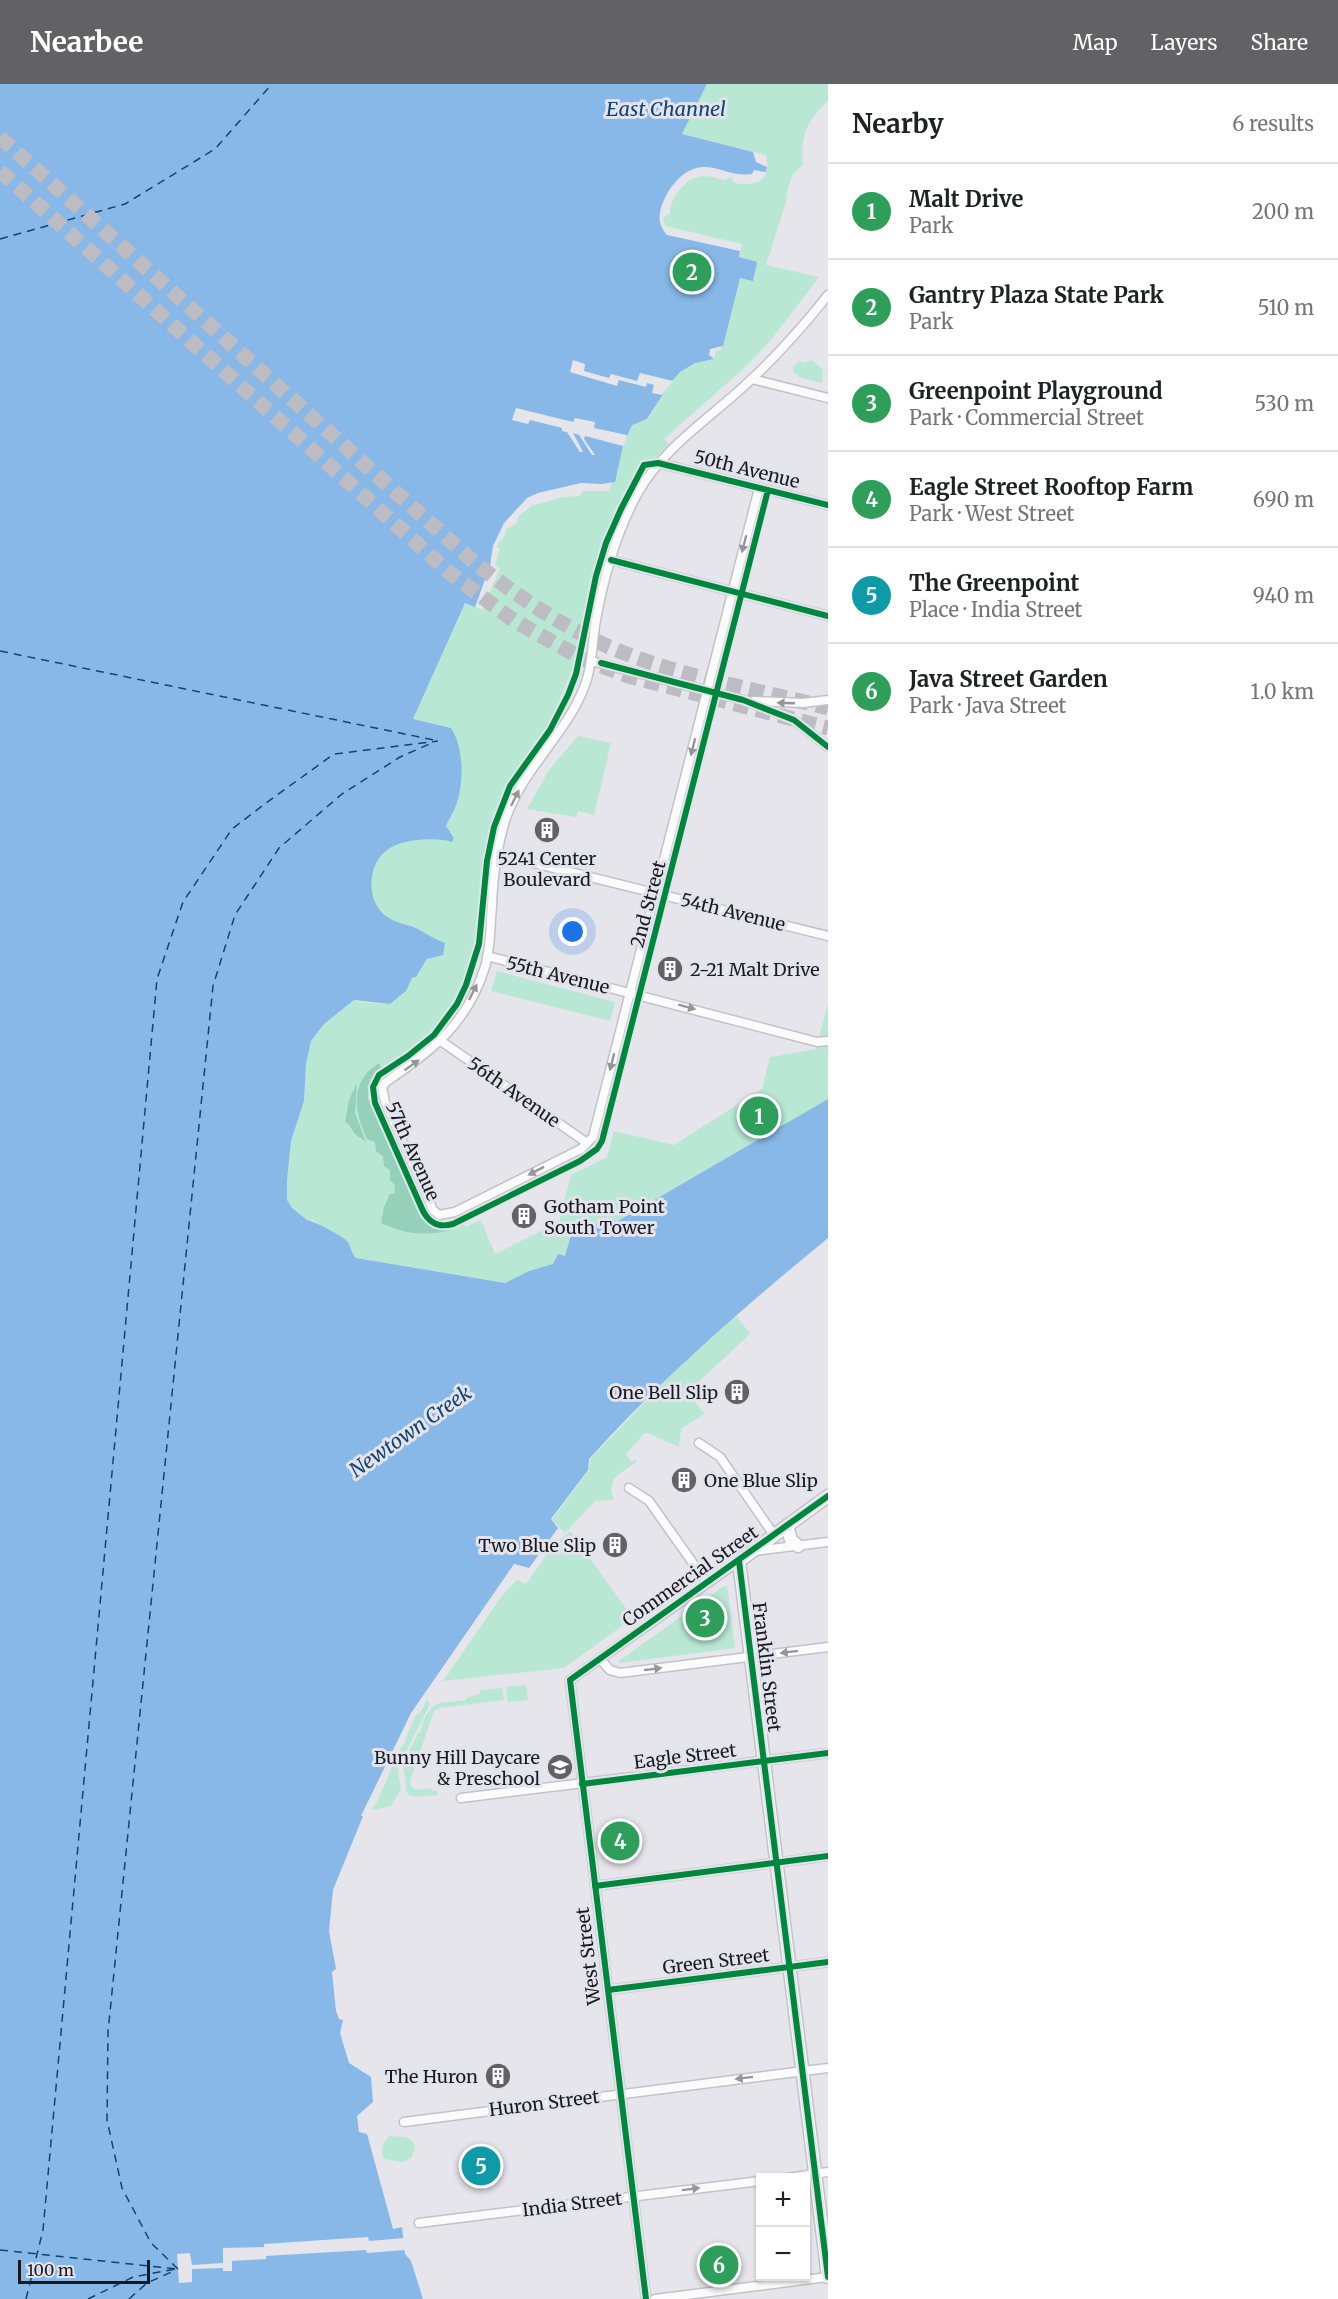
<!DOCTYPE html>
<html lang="en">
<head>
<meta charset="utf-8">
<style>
  :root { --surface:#fff; --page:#f2f2f2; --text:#202124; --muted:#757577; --line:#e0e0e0; --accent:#616166 }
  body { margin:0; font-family:Merriweather,serif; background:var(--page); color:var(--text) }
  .controls { position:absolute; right:18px; bottom:18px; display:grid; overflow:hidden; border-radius:0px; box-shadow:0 2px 4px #0004 }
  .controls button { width:54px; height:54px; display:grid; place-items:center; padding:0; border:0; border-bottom:2px solid var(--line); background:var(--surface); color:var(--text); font:30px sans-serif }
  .scale { position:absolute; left:18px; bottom:15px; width:132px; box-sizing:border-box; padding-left:6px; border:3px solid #1a1a1e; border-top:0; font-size:16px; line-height:21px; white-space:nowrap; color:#1a1a1e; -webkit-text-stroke:4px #e3e3ed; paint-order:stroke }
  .you { position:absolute; left:573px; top:848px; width:21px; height:21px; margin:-15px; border:4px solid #fff; border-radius:50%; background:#1a73e8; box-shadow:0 0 0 9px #1a73e833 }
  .badge { display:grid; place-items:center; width:39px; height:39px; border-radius:50%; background:var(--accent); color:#fff; font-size:20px; font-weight:700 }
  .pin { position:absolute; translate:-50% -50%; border:3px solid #fff; box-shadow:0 2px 6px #0006 }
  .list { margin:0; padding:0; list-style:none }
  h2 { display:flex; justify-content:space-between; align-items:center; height:78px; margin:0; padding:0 24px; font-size:26px }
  h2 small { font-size:20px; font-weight:400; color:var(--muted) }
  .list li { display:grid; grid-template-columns:39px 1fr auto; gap:18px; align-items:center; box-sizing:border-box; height:96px; padding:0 24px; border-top:2px solid var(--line) }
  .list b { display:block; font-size:22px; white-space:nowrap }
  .list p { margin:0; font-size:20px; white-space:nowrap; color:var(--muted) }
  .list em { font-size:20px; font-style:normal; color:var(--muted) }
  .map { position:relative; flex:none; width:828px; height:2215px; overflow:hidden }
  header { display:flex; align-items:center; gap:36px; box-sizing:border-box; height:84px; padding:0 30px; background:var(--accent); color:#fff }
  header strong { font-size:28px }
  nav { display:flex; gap:33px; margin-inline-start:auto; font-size:21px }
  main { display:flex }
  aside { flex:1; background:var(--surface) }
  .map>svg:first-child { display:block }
</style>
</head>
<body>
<header>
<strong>Nearbee</strong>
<nav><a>Map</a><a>Layers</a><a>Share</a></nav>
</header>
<main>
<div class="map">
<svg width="828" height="2215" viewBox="0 0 828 2215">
  <rect width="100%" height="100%" fill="#e5e5eb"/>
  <g fill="#b8e8d4">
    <path d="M707,0H828V17C809,33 799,54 803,80L793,90L788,103L786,118L766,181L819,193L771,256L744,284L664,355L669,360L650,379L644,378L622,415L604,459L596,483L571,589L546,646L507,702L495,731L484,777L477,857L466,896L454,920L422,959L400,975L377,986L368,1002V1014L424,1138C437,1150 449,1147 464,1140L466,1143L481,1136L495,1170L559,1138L571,1091L607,1073L614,1047L674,1061L762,1005L770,973L816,965L828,920V1015L618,1137L603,1134L595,1139L593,1145L577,1152L571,1151L565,1172L556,1174L553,1180L529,1187L505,1199L356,1174L338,1150L329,1147L313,1136H307L292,1124L287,1116V1097L291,1057L304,1017L306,980L311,957L324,940L354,916L360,918L390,920L406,907L412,894L416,893L428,875L445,859C435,855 425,849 416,844C406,840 395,839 386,832C365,817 367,777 389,764C404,755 437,753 452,758L446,742L458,717L451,644L413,635L465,518L482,526L500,484L495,481L500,464L496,463L506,450V445L516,440L519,432L534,420L535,421L563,413L579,412L583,407H609L623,362L632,340L648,335L662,311L680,288L695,279L714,275L716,267L721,266L742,160L665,142L663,134L670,130C670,113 686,92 705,92C711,92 718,95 724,96L731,93L734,99C756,103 772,97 766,71L682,50Z"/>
    <path d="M812,276L823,286L822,299L802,294L793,288V283L799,277L804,279Z"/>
    <path d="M578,652L611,659L594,731L578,727L576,733L527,725L549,686Z"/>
    <path d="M497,887L615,918L610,937L491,907Z"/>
    <path d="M736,1231L750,1250L690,1306L689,1310L704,1330L681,1345L679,1363L648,1349L644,1350L626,1370L631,1378L636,1375V1378L614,1394L611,1407L614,1416L595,1417L565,1449L552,1436L588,1387L590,1375L681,1281Z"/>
    <path d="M570,1447L633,1534L564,1584L443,1597L501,1513L517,1496L526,1500L553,1462Z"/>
    <path d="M724,1502H727L735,1564L620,1579L619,1577Z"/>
    <path d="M526,1601L528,1616L508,1618L506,1603Z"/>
    <path d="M502,1604L504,1616L440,1624L434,1627L410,1697L411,1702L416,1706L431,1704L432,1707L437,1706L438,1711L414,1713L407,1709L403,1680L418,1649H420L423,1640L422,1639C436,1611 442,1621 466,1616V1614L479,1610L481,1606Z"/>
    <path d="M427,1616L430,1620L402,1675L400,1665L406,1657L405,1656L416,1631L420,1629Z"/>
    <path d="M396,1674L401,1705L391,1722L374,1726L372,1725L377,1718Z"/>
    <path d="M638,1743L640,1764L602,1769L599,1749Z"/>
    <path d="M390,2052C401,2054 410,2049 415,2063L411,2074L403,2078L384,2075C380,2067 383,2056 390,2052Z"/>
    <path d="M721,2166L725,2194L716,2195L713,2167Z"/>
  </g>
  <g fill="#95d0ba">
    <path d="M379,979L381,983L370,996L368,1014L420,1133L434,1145L452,1146C426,1152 406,1151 381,1139L384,1123L390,1110H394L395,1101L390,1096V1086L384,1082L383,1072L376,1067L375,1058L367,1055C354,1026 349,998 379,979Z"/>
    <path d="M357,999L355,1029L366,1058L355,1050L349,1041L345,1038L349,1016Z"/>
  </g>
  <path fill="#87b8e8" d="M0,0H707L682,50L753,68L756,78L767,83L766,88L754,86L752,90C735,93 722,84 706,83C686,82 671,100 664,116C658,130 657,139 667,151L740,167L739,173L757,178L753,197L740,194L723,262L710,265L709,271L714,275L695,279L680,288L669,301L647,335L632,341L623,362L615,398L601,400L581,399L538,409L527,414L504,439L493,462L490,482L475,523L465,519L413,635L451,644C463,662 464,694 458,715C456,724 450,733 446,742L454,754L452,758C437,753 404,755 390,764C367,777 365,817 386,832C395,839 406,840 416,844C425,849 435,855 445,859L443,871L427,875L416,893L412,894L406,907L390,920L354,916L324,940L311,957L306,980L304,1017L291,1057L287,1097V1116L292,1124L307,1136C312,1136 343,1152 347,1157C351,1162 351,1169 356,1174L505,1199L529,1187L553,1180L558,1170L565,1172L571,1151L577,1152L593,1145L599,1135L603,1134L618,1137L828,1015V1154C744,1223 662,1294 589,1375L588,1386L551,1435L558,1444L529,1484L514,1480L411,1629L361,1732H363L333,1806L329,1847L336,1885L332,1888L336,1927L339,1935L343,1936L340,1949L349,1979L371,1993L373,2018L357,2032L359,2048L367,2050L393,2145L402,2143L405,2170L411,2177L423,2215H0Z"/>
  <g fill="#e5e5eb">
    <path d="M573,276L585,280L584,287L609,294L611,290L637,297L640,289L673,297L662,311L652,309L654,301L647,299L646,303L619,296L617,302L570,288Z"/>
    <path d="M516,324L573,338L575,334L595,338L594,344L627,351L626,356L623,362L585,352L584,355L595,371H592L579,351L573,349L583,368H580L567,348L562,347V344L530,336L528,340L512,336Z"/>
    <path d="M368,2153L369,2157L404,2154L405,2166L367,2169L366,2166L266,2172V2175L232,2177V2187H223V2184L192,2185V2198L179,2199L177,2170L190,2169L192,2181L223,2179V2164L264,2163V2160Z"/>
  </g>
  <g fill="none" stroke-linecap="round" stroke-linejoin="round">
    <g stroke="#11446e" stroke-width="1.5" stroke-dasharray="8 6" stroke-linecap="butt">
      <path d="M0,155L125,120L215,65L272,0"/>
      <path d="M0,567L434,656"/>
      <path d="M0,2166L177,2185"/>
      <path d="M178,2185L151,2159L122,2104L107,2036L108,1948L213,902L235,831L279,764L342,710L400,673L434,658"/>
      <path d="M26,2215L43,2146L157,895L183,818L232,745L266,719L334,670L438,657"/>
      <path d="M88,2215L133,2193L175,2185"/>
      <path d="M129,2215L147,2199L176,2186"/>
    </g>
    <g stroke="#bcbcc2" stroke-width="15" stroke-dasharray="15 8" stroke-linecap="butt">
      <path d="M0,53L467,472C505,503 544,531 588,553C659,589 751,604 828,624"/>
      <path d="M0,87L450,489L513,536L583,575L628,592L828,644"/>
    </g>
    <g stroke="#c2c2c7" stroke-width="11">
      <g id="street">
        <path d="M752,295L828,314"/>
        <path d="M658,379L828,421"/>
        <path d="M759,404L593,1053L581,1065L455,1128L439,1131L433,1126L385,1018L382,1003L386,998C433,966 467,940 485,883C491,864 490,842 492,822C493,792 497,762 506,734C523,684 567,650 585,601C593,580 592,557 596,536C604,492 617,446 639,407C663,365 707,336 742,304C773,276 802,244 828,211"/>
        <path d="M611,476L828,532"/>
        <path d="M591,577L743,616L794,636L828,663"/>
        <path d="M754,617L803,619L828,616"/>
        <path d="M497,770L828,852"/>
        <path d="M487,872L817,958L828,957"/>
        <path d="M441,957L587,1059"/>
        <path d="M699,1359L720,1373L774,1451"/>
        <path d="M629,1404L649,1417L707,1499"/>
        <path d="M754,1467L828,1458"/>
        <path d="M600,1575L610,1586L620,1589L828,1563"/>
        <path d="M461,1714L828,1669"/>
        <path d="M595,1802L828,1772"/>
        <path d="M608,1906L828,1878"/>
        <path d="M404,2038L828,1984"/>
        <path d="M787,2094L828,2088"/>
        <path d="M419,2139L760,2097"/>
        <path d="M646,2215L570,1596L739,1477"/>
        <path d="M655,2215L828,2193"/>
      </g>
    </g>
    <g stroke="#c2c2c7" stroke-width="15">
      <g id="secondary">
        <path d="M828,1412L739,1477L828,2193"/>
        <path d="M787,1442L791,1456L798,1462"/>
      </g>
    </g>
    <use href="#street" stroke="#fbfbfc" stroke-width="8"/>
    <use href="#secondary" stroke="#fbfbfc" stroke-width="12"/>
    <g stroke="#e3e3ed" stroke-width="10">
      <g id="cycleway">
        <path d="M768,406L602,1057L597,1065L580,1077L453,1140C439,1144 430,1140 423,1127L375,1019L373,1003L379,991L408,972L434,951L457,920L466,901L479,860L487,777L494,743L510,702L550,646L568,611L576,590L596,492L606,459L621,425L644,381L658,379L828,421"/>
        <path d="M611,476L828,532"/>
        <path d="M601,579L743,616L794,636L828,663"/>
        <path d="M739,1477L828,2193"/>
        <path d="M582,1700L828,1669"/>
        <path d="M595,1802L828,1772"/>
        <path d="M608,1906L828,1878"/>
        <path d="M646,2215L570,1596L828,1412"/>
      </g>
    </g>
    <use href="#cycleway" stroke="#00873e" stroke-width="6"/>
  </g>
  <defs><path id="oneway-solid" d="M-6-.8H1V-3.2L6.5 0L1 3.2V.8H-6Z" transform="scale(1.5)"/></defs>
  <g fill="#969698">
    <use href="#oneway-solid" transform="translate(744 460) rotate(105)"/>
    <use href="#oneway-solid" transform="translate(786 619) rotate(-178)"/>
    <use href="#oneway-solid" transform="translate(693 663) rotate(104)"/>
    <use href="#oneway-solid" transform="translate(515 714) rotate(-64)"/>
    <use href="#oneway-solid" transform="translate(473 908) rotate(-64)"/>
    <use href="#oneway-solid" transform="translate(687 923) rotate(15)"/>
    <use href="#oneway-solid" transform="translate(612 978) rotate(104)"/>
    <use href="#oneway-solid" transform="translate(412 981) rotate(-35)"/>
    <use href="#oneway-solid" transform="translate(536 1087) rotate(153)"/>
    <use href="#oneway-solid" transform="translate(789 1568) rotate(173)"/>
    <use href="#oneway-solid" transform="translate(653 1585) rotate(-7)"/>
    <use href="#oneway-solid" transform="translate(744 1994) rotate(173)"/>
    <use href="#oneway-solid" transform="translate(691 2105) rotate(-7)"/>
  </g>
  <defs>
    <g id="building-disc" transform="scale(1.35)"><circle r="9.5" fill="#616166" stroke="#e3e3ed"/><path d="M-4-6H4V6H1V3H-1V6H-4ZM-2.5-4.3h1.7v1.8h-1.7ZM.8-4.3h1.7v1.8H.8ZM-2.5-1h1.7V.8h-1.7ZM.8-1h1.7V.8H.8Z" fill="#fff"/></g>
    <g id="school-disc" transform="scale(1.35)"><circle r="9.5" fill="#616166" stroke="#e3e3ed"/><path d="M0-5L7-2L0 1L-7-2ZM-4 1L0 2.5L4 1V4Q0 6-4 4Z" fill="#fff"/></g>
  </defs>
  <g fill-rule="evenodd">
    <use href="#building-disc" x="547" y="746"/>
    <use href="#building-disc" x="670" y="885"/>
    <use href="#building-disc" x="524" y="1132"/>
    <use href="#building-disc" x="737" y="1308"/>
    <use href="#building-disc" x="684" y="1396"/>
    <use href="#building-disc" x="615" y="1461"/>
    <use href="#school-disc" x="560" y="1683"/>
    <use href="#building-disc" x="498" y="1992"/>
  </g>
  <g text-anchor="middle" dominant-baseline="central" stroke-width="6" stroke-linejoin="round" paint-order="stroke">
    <g font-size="18" fill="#1a1a1e" stroke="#e3e3ed">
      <text transform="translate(747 385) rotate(14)">50th Avenue</text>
      <text transform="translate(648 820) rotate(-75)">2nd Street</text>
      <text transform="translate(733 828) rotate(14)">54th Avenue</text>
      <text transform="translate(558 891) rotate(14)">55th Avenue</text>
      <text transform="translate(514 1008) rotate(35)">56th Avenue</text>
      <text transform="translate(413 1067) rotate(66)">57th Avenue</text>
      <text transform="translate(690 1492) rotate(-35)">Commercial Street</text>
      <text transform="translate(767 1583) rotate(83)">Franklin Street</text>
      <text transform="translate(685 1672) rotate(-7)">Eagle Street</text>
      <text transform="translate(588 1872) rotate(-97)">West Street</text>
      <text transform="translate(716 1877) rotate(-7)">Green Street</text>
      <text transform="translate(544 2019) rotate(-7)">Huron Street</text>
      <text transform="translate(572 2120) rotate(-7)">India Street</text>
    </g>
    <g font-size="18" fill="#1a1a1e" stroke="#e3e3ed" text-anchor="end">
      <text x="547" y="774" text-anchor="middle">5241 Center<tspan x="547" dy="21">Boulevard</tspan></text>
      <text x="690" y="885" text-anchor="start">2-21 Malt Drive</text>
      <text x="544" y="1122" text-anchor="start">Gotham Point<tspan x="544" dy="21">South Tower</tspan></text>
      <text x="718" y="1308">One Bell Slip</text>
      <text x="704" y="1396" text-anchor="start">One Blue Slip</text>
      <text x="596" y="1461">Two Blue Slip</text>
      <text x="540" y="1673">Bunny Hill Daycare<tspan x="540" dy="21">&amp; Preschool</tspan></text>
      <text x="478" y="1992">The Huron</text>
    </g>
    <g font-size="20" font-style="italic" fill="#11446e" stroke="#e3e3ed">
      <text x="666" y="24">East Channel</text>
      <text transform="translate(410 1347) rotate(-35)">Newtown Creek</text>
    </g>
  </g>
</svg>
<div class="controls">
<button>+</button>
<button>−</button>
</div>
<div class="scale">100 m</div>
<div class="you"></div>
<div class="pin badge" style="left:759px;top:1032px;background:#2e9e5b">1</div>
<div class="pin badge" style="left:692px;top:188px;background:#2e9e5b">2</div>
<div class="pin badge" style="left:705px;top:1534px;background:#2e9e5b">3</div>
<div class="pin badge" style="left:620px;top:1757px;background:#2e9e5b">4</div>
<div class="pin badge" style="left:481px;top:2082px;background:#0f9aa8">5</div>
<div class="pin badge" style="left:719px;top:2181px;background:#2e9e5b">6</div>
</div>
<aside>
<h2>Nearby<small>6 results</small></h2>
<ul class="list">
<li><span class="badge" style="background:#2e9e5b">1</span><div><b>Malt Drive</b><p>Park</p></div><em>200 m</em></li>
<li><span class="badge" style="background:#2e9e5b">2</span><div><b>Gantry Plaza State Park</b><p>Park</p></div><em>510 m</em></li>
<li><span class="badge" style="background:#2e9e5b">3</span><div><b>Greenpoint Playground</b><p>Park · Commercial Street</p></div><em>530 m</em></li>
<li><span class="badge" style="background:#2e9e5b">4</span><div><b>Eagle Street Rooftop Farm</b><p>Park · West Street</p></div><em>690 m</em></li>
<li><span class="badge" style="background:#0f9aa8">5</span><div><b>The Greenpoint</b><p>Place · India Street</p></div><em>940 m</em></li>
<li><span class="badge" style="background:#2e9e5b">6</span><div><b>Java Street Garden</b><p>Park · Java Street</p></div><em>1.0 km</em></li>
</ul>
</aside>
</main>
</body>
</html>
